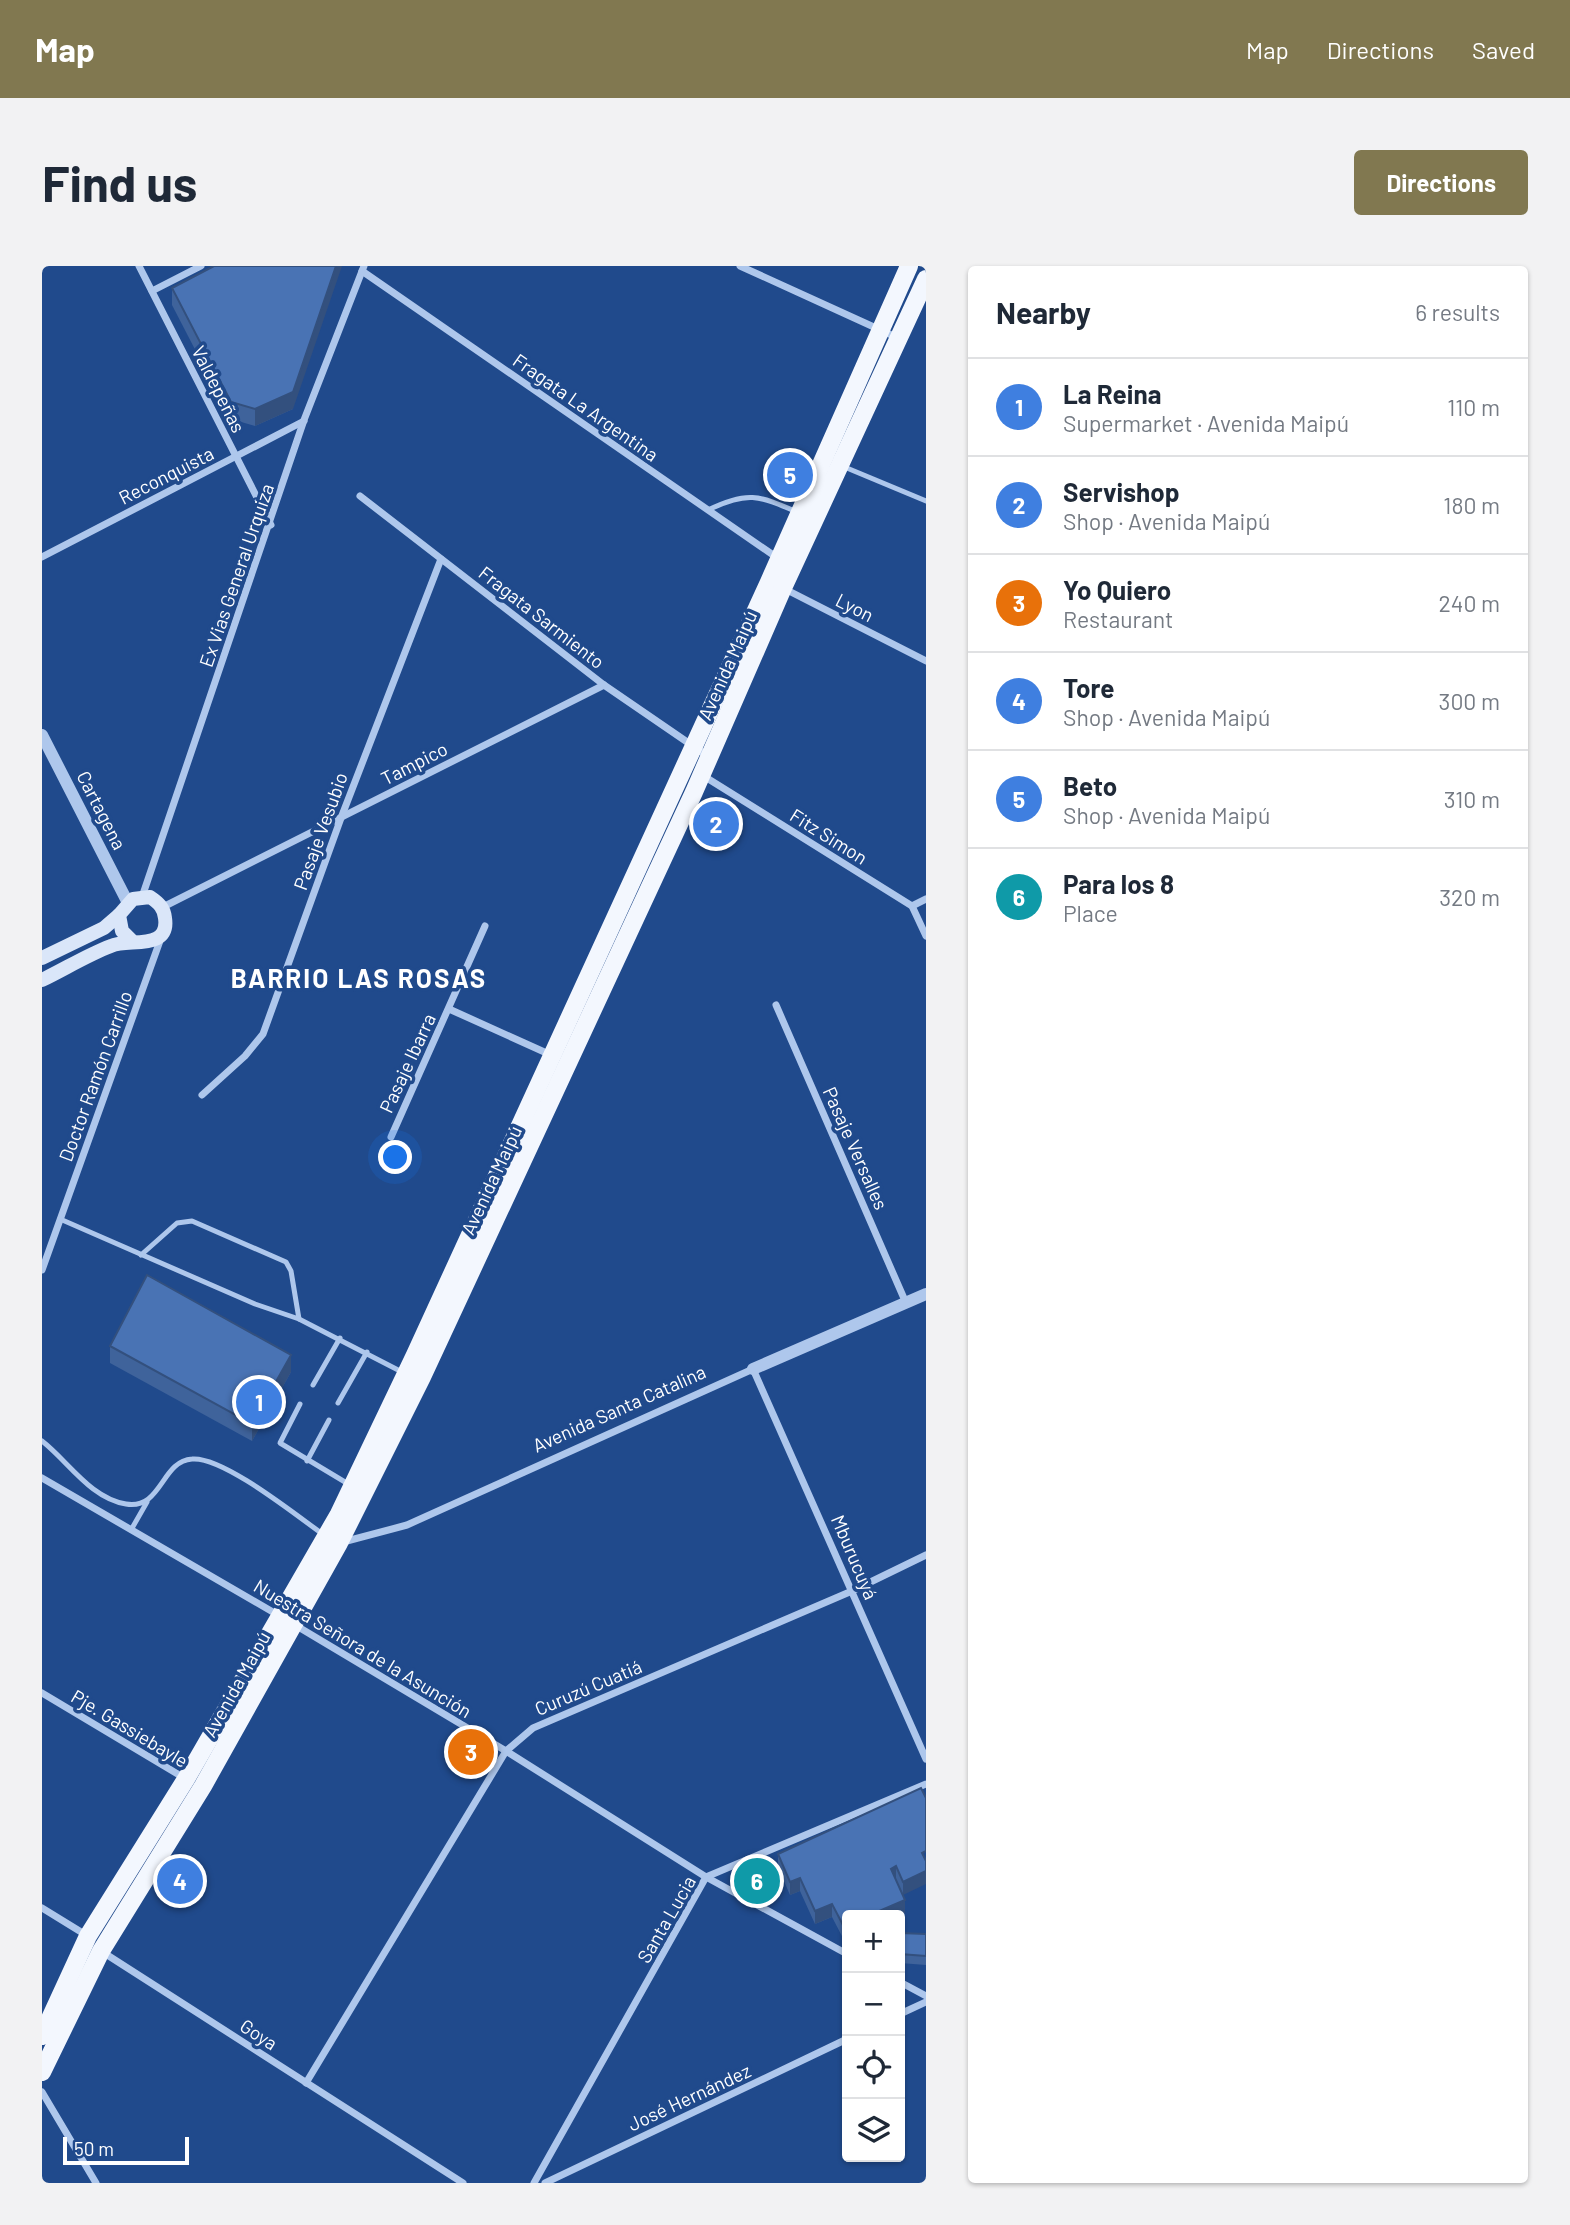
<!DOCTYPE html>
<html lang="en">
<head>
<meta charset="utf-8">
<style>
  :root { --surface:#fff; --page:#f2f2f3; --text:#1f2937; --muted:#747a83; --line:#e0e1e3; --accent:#817850 }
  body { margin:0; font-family:Barlow,sans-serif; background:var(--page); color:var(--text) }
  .controls { position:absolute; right:21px; bottom:21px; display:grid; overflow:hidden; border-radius:7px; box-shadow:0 2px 5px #0004 }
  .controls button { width:63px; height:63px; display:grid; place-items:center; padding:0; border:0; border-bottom:2px solid var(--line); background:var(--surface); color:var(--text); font:35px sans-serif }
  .scale { position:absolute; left:21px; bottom:18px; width:126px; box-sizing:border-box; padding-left:7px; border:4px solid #fff; border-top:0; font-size:19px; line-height:24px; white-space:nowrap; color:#fff; -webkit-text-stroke:5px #204a8c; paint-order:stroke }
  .you { position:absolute; left:354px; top:892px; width:24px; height:24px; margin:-18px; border:5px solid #fff; border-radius:50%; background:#1a73e8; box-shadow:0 0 0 10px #1a73e833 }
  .badge { display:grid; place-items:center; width:46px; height:46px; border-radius:50%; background:var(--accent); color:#fff; font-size:23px; font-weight:700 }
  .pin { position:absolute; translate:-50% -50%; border:4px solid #fff; box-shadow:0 2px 7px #0006 }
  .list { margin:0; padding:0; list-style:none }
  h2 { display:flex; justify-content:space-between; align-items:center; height:91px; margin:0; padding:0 28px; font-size:30px }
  h2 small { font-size:23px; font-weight:400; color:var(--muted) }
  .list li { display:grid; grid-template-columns:46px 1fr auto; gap:21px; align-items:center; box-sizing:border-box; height:98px; padding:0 28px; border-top:2px solid var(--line) }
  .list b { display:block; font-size:26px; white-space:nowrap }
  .list p { margin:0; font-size:23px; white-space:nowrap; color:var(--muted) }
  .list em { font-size:23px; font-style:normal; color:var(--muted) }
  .icon { flex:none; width:38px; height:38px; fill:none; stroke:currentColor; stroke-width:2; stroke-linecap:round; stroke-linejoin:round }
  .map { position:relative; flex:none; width:884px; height:1917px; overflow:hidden; border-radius:7px }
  header { display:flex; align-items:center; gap:42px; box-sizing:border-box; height:98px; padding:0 35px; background:var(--accent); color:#fff }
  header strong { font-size:33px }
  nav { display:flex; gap:38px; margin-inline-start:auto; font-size:24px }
  .intro { display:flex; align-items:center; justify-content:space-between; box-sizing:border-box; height:168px; padding:0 42px }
  h1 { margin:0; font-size:49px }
  .button { padding:18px 32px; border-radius:7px; background:var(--accent); color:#fff; font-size:24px; font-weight:700 }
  main { display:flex; gap:42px; padding:0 42px }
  aside { flex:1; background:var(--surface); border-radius:7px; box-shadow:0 2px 5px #0004 }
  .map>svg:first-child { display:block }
</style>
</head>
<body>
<header>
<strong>Map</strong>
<nav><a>Map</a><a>Directions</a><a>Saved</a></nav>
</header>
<div class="intro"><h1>Find us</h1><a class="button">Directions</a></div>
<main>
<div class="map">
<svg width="884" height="1917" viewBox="0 0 884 1917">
  <rect width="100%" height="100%" fill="#204a8c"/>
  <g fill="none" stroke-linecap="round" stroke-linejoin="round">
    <g stroke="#aec7ec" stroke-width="5">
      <path d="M800,200L884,235"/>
      <path d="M666,244C705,225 716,229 755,246"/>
      <path d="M18,953L213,1038L257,1053L360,1106"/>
      <path d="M99,989L135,957L150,955L244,996L249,1005L257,1053"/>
      <path d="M271,1119L298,1072"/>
      <path d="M296,1137L325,1086"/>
      <path d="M258,1138L238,1177L308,1219"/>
      <path d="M0,1175C26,1195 48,1232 84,1238C120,1244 119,1195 150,1193C181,1190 255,1250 282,1269"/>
      <path d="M265,1195L287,1154"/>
      <path d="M89,1264L105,1236"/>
    </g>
    <g stroke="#aec7ec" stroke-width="7">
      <path d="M97,0L229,259"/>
      <path d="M698,0L856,72"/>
      <path d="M320,5L737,293"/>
      <path d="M110,25L159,0"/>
      <path d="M318,230L562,419L667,491"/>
      <path d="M0,291L262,155"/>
      <path d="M741,322L884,395"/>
      <path d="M660,509L870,640L884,670"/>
      <path d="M100,631L262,154L322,0"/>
      <path d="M870,640L884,633"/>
      <path d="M121,641L562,419"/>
      <path d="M734,739L864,1037"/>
      <path d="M407,743L509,789"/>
      <path d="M160,829L203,790L221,768L299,552L399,293"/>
      <path d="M349,871L443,660"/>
      <path d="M0,1004L119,672"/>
      <path d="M0,1212L236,1349"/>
      <path d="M301,1276L365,1259L711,1103L884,1493"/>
      <path d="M253,1359L464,1485L664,1611L805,1688"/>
      <path d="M0,1427L144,1513"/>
      <path d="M0,1642L44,1669"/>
      <path d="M59,1685L421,1917"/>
      <path d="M858,1716L884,1730"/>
      <path d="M858,1748L884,1736"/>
      <path d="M264,1817L464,1485L491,1462L810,1325L884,1289"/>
      <path d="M0,1826L54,1917"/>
      <path d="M492,1917L664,1611L884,1518"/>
      <path d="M503,1917L805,1773"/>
    </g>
    <g stroke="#aec7ec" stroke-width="12">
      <path d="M0,469L86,637"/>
      <path d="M711,1103L884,1028"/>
    </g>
    <g stroke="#dae6f9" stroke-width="14">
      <path d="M0,692L62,662L77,649"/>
      <path d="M0,714C23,703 45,689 69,680C86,672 128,685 123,652C122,642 117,637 108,631L91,633L77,649L80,665L91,676"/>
    </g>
    <g stroke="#f3f7fe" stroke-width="18">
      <path d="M0,1770L46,1670L144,1513L297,1248L373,1089L727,316L867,0"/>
      <path d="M0,1806L59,1685L161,1520L297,1277L380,1111L652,526L741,322L884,13"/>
    </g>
  </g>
  <g fill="#3f639b">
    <path d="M130,22L251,143L213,160L189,153L130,39Z"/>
    <path d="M68,1080L249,1106L210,1175L68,1097Z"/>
    <path d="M879,1522L861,1629L863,1647L858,1649H805L802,1674L790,1651L773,1658L758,1625L748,1629L736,1601V1588Z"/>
    <path d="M858,1667L884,1668V1699L858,1697Z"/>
  </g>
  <g fill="#33507e">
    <path d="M294,0H300L251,143L213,160V143Z"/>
    <path d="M249,1089V1106L210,1175V1158Z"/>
    <path d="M854,1600V1614L849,1603Z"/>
    <path d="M884,1605V1618L861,1629V1616Z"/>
    <path d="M758,1612V1625L748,1629V1616Z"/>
    <path d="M863,1634V1647L858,1649H828Z"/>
    <path d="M790,1638V1651L773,1658V1645Z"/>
    <path d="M805,1659V1672L802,1674V1661Z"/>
  </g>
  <g fill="#4973b4" stroke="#33507e" stroke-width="2">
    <path d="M172,0H294L251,126L213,143L189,136L130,22Z"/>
    <path d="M105,1009L249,1089L210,1158L68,1080Z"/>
    <path d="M879,1522L884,1532V1585L880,1587L884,1595V1605L861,1616L854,1600L849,1603L863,1634L828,1649H805V1659L802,1661L790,1638L773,1645L758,1612L748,1616L736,1588Z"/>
    <path d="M858,1667L884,1668V1690L858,1688Z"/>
  </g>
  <g text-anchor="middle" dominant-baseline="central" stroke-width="7" stroke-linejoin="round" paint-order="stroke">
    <g font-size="19" fill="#fff" stroke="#204a8c">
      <text transform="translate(177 123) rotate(63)">Valdepeñas</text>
      <text transform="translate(544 141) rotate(35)">Fragata La Argentina</text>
      <text transform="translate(124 209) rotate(-27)">Reconquista</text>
      <text transform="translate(194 309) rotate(-71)">Ex Vias General Urquiza</text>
      <text transform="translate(813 341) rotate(27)">Lyon</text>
      <text transform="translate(500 351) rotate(38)">Fragata Sarmiento</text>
      <text transform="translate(685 399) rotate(-66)">Avenida Maipú</text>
      <text transform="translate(372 497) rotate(-27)">Tampico</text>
      <text transform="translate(60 544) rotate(63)">Cartagena</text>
      <text transform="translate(278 565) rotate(-70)">Pasaje Vesubio</text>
      <text transform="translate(787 570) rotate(32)">Fitz Simon</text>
      <text transform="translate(365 797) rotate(-65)">Pasaje Ibarra</text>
      <text transform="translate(53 810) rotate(-70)">Doctor Ramón Carrillo</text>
      <text transform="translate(814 882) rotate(66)">Pasaje Versalles</text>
      <text transform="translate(449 914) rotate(-65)">Avenida Maipú</text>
      <text transform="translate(577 1142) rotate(-24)">Avenida Santa Catalina</text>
      <text transform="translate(813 1291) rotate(67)">Mburucuyá</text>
      <text transform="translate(321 1382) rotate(31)">Nuestra Señora de la Asunción</text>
      <text transform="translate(194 1418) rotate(-61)">Avenida Maipú</text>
      <text transform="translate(546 1421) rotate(-23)">Curuzú Cuatiá</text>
      <text transform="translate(88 1462) rotate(31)">Pje. Gassiebayle</text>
      <text transform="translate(624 1653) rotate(-60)">Santa Lucia</text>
      <text transform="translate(217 1768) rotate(33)">Goya</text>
      <text transform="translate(647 1831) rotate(-25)">José Hernández</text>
    </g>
    <g font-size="26" font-weight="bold" letter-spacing="2" fill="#fff" stroke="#204a8c">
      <text x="317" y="711">BARRIO LAS ROSAS</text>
    </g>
  </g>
</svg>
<div class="controls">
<button>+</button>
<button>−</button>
<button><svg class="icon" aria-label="locate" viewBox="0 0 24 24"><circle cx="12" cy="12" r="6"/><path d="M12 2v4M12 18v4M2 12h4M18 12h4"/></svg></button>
<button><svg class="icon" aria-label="layers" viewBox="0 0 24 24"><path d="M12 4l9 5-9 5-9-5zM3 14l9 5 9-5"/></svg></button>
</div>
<div class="scale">50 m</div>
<div class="you"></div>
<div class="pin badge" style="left:217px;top:1136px;background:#3f7fe0">1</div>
<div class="pin badge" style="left:674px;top:558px;background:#3f7fe0">2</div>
<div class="pin badge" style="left:429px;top:1486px;background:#e8710a">3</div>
<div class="pin badge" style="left:138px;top:1615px;background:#3f7fe0">4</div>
<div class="pin badge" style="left:748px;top:209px;background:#3f7fe0">5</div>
<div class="pin badge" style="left:715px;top:1615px;background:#0f9aa8">6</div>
</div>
<aside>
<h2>Nearby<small>6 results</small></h2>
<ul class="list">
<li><span class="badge" style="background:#3f7fe0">1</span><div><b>La Reina</b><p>Supermarket · Avenida Maipú</p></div><em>110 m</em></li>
<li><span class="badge" style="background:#3f7fe0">2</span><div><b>Servishop</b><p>Shop · Avenida Maipú</p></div><em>180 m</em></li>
<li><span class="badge" style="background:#e8710a">3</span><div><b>Yo Quiero</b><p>Restaurant</p></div><em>240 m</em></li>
<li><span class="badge" style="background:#3f7fe0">4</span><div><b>Tore</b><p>Shop · Avenida Maipú</p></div><em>300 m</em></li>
<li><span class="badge" style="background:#3f7fe0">5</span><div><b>Beto</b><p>Shop · Avenida Maipú</p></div><em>310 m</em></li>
<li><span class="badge" style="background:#0f9aa8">6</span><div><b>Para los 8</b><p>Place</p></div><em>320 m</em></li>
</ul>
</aside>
</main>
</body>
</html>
